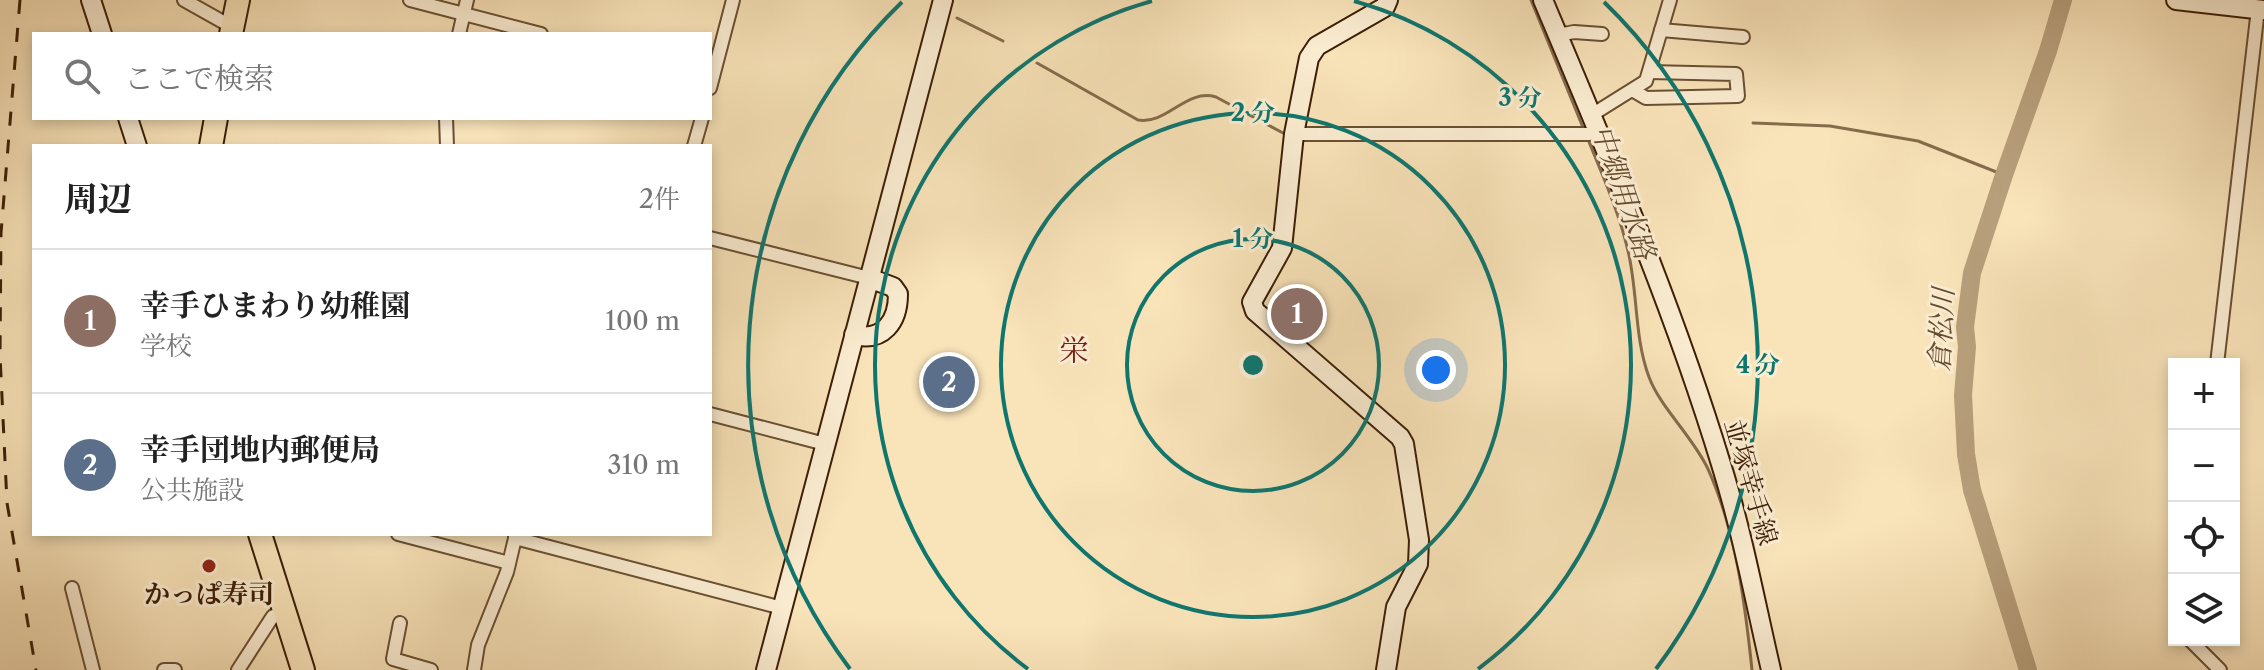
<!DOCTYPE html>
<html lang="ja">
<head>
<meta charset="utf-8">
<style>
  :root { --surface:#fff; --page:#f2f2f2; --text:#222; --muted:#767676; --line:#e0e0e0; --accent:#0b8043 }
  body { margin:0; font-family:"Libre Caslon Text","Noto Serif JP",serif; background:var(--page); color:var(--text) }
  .controls { position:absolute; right:24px; bottom:24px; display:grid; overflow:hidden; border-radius:0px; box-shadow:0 4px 12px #0003 }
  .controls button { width:72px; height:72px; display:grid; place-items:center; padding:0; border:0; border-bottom:2px solid var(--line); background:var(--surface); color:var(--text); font:40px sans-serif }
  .you { position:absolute; left:1436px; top:370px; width:28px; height:28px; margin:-20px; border:6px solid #fff; border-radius:50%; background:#1a73e8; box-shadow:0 0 0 12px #1a73e833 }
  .badge { display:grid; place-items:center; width:52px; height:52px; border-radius:50%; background:var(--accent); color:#fff; font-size:26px; font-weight:700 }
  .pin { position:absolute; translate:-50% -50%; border:4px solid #fff; box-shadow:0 2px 8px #0006 }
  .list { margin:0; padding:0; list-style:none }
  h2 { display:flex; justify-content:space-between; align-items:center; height:104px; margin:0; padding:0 32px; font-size:34px }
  h2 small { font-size:26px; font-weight:400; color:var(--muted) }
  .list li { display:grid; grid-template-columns:52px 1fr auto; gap:24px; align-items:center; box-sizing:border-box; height:144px; padding:0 32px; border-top:2px solid var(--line) }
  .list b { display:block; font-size:30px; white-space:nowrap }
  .list p { margin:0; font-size:26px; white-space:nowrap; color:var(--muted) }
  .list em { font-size:26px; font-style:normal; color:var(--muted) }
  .icon { flex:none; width:44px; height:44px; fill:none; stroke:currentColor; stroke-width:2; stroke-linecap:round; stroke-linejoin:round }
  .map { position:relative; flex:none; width:2264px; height:670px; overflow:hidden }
  .search { position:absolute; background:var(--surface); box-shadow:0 4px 12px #0003; left:32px; top:32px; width:680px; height:88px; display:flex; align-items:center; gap:20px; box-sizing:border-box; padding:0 28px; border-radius:0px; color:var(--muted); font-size:30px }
  .panel { position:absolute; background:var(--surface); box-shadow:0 4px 12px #0003; left:32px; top:144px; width:680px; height:392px; border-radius:0px }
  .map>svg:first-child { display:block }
</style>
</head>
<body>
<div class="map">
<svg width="2264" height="670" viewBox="0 0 2264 670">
  <rect width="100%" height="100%" fill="#f9e3b9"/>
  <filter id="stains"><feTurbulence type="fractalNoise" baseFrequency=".0025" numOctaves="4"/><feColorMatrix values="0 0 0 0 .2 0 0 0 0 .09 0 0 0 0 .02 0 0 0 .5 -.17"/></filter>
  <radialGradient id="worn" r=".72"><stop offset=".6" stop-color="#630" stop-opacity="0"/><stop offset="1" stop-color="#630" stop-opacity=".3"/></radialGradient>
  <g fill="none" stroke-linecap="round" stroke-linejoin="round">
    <g stroke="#866c4c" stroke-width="3">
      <path d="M1531,0L1584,130"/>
      <path d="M957,18L1003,41"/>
      <path d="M1037,63L1138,120C1167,125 1186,88 1216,97L1283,133"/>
      <path d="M1753,123L1830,126L1918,141L2004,175"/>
      <path d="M1587,137C1602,174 1619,212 1628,251C1638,292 1634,337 1649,377C1660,407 1693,437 1708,469C1736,531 1745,603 1752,670"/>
    </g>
    <path stroke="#b8a07c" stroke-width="18" d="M2028,670L1972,490L1966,454L1963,395L1967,347L1965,327L1972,273L2004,175L2048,51L2063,0"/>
    <g stroke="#6a4f32" stroke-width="16">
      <g id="street">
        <path d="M184,0L232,27"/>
        <path d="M410,0L541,34"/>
        <path d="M1661,30L1743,37"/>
        <path d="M459,34L467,0"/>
        <path d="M1558,35L1574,32L1602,34"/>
        <path d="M710,88L733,0"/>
        <path d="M1634,91L1646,98L1738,96L1736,74L1649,72"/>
        <path d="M1590,116L1646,81L1670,0"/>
        <path d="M446,118L447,146"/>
        <path d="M1294,134H1589L1596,132"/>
        <path d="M694,146L702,118"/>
        <path d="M710,238L869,278"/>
        <path d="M2217,364L2258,9"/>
        <path d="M710,414L825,444"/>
        <path d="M398,534L509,563"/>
        <path d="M515,538L782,608"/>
        <path d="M72,588L93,670"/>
        <path d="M400,623L393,659L431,670"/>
        <path d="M2190,640L2220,670"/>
        <path d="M164,670H175"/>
        <path d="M238,670L273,616"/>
        <path d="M474,670L478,645L507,572L516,534"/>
      </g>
    </g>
    <g stroke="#3b1e05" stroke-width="22">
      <g id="secondary">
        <path d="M91,0L102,34"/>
        <path d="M1543,0C1607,152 1673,306 1721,464C1742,531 1755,601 1771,670"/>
        <path d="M2176,0L2264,10"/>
        <path d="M128,118L137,146"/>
        <path d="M854,335C883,342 898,322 898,294L893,287L869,278"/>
        <path d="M766,670L943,0"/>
        <path d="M1386,670L1396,607L1418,564L1419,540L1404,444L1400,437L1255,311L1252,302L1282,248L1294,134L1309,58L1317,46L1385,7L1388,0"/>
      </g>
    </g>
    <g stroke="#3b1e05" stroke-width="26">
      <g id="highway">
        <path d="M231,34L238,0"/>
        <path d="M211,146L216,118"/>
        <path d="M260,534L303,670"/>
      </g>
    </g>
    <use href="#street" stroke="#fbedd2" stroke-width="12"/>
    <use href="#secondary" stroke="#fbedd2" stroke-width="18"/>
    <use href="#highway" stroke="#f9e3b9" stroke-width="22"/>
    <path stroke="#3b1e05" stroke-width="3" stroke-dasharray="14 14" stroke-linecap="butt" d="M20,0L1,233L0,355L7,503L36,670"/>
  </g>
  <g fill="none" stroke="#0f766e" stroke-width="4">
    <circle cx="1253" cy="365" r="126"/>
    <circle cx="1253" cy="365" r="252"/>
    <path d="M1028 669A378 378 0 0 1 1152 1M1354 1A378 378 0 0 1 1478 669"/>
    <path d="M850 669A505 505 0 0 1 902 2M1604 2A505 505 0 0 1 1656 669"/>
  </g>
  <circle fill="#8f2418" stroke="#fbedd2" stroke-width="3" cx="209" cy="566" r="8"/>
  <g text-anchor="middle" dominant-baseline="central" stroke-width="6" stroke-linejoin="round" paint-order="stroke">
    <g font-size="26" fill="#3b1e05" stroke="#fbedd2">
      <text transform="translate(1751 482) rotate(74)">並塚幸手線</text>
    </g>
    <g font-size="26" font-weight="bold" fill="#3b1e05" stroke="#fbedd2">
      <text x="209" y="594">かっぱ寿司</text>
    </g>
    <g font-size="28" font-style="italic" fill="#674c2f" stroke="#fbedd2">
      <text transform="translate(1624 192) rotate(71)">中郷用水路</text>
      <text transform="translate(1941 330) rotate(-87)">倉松川</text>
    </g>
    <g font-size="30" fill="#7a1f14" stroke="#fbedd2">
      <text x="1074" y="350">栄</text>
    </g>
  </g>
  <circle cx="1253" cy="365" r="12" fill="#0f766e" stroke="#fbedd2" stroke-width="4"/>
  <g font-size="24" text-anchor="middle" font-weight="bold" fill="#0f766e" stroke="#fbedd2" stroke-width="6" stroke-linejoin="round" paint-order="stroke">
    <text x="1520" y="106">3 分</text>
    <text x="1253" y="121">2 分</text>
    <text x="1253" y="247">1 分</text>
    <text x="1758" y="373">4 分</text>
  </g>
  <rect width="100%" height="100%" filter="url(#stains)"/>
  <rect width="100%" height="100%" fill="url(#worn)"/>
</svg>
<div class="controls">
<button>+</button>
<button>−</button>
<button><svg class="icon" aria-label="locate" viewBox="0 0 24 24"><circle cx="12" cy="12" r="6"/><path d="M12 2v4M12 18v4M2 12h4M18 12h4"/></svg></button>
<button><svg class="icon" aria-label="layers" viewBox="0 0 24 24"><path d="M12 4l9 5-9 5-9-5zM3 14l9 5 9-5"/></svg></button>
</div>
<div class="you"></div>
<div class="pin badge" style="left:1297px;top:314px;background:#8d6e63">1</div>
<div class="pin badge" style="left:949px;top:382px;background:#5c6f8a">2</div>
<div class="search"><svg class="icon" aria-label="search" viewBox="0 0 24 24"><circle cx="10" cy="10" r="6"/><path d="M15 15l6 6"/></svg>ここで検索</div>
<section class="panel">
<h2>周辺<small>2件</small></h2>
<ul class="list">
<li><span class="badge" style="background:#8d6e63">1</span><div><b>幸手ひまわり幼稚園</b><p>学校</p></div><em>100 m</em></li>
<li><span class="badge" style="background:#5c6f8a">2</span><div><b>幸手団地内郵便局</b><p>公共施設</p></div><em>310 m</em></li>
</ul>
</section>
</div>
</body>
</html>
